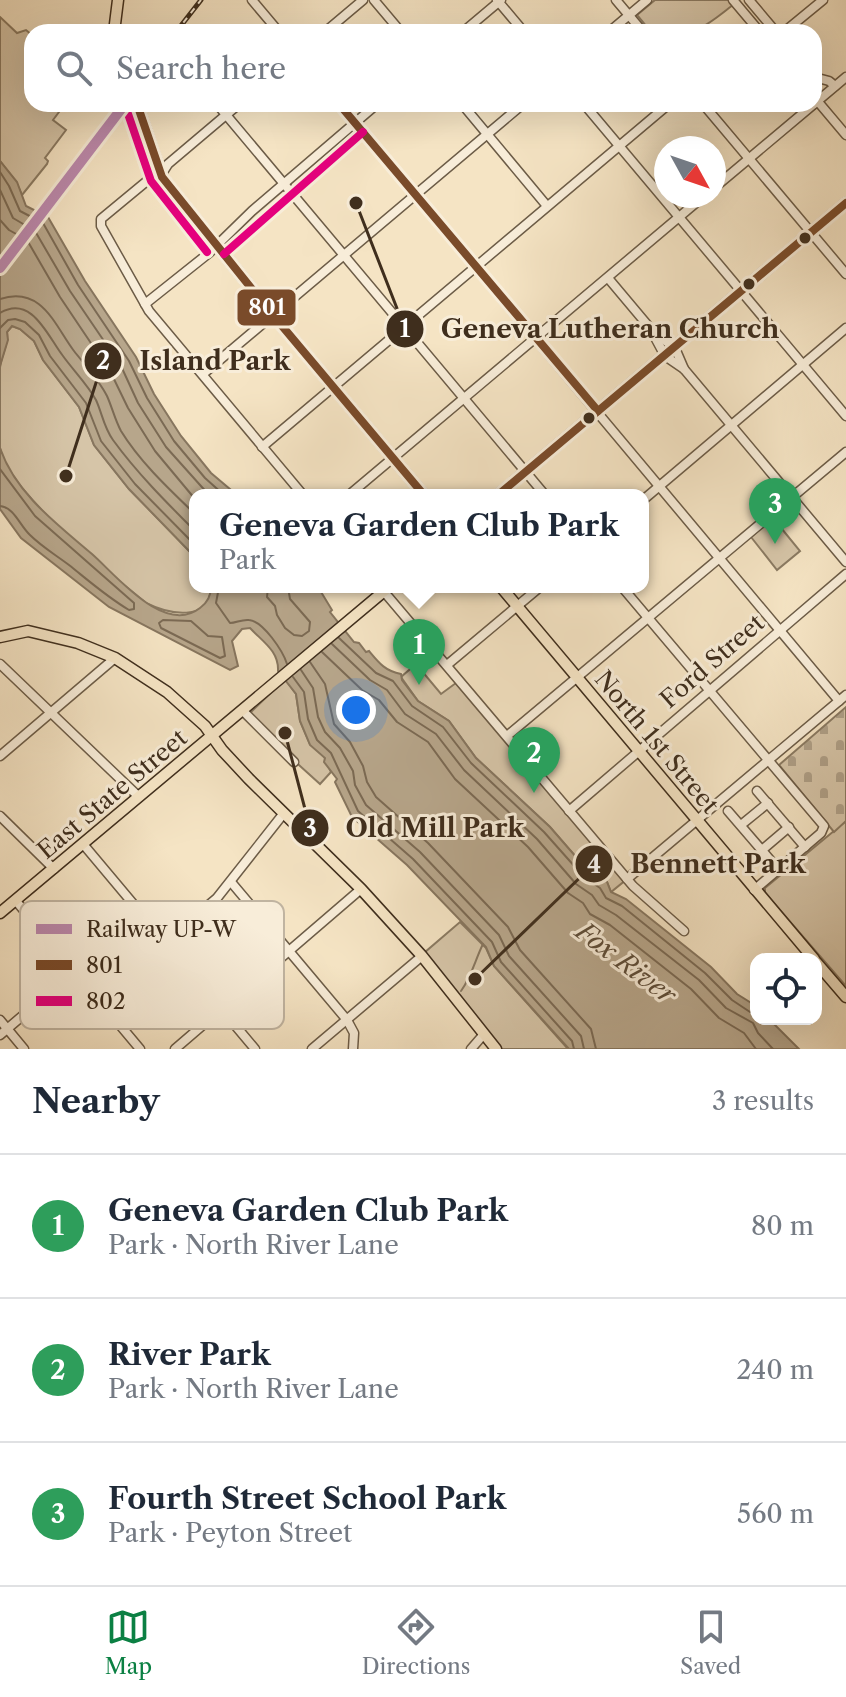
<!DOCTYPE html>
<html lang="en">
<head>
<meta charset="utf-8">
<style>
  :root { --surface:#fff; --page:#f6f6f7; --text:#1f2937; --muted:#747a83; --line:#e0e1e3; --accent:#0b8043 }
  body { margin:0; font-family:"Libre Caslon Text",serif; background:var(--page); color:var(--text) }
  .controls { position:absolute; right:24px; bottom:24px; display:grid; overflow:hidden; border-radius:16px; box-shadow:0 8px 32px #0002 }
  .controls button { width:72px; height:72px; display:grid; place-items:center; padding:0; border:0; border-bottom:2px solid var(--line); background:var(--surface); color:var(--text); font:40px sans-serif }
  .compass { position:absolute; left:654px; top:136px; width:72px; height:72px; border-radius:50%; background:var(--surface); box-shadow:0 8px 32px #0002; rotate:130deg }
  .you { position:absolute; left:356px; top:710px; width:28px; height:28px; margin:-20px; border:6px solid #fff; border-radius:50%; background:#1a73e8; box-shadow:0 0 0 12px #1a73e833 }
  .badge { display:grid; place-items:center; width:52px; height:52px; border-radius:50%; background:var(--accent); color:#fff; font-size:26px; font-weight:700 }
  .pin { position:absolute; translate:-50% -66px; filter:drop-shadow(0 2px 4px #0008) }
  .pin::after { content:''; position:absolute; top:42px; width:28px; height:24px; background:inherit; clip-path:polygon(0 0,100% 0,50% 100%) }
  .popup { position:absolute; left:189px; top:489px; width:460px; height:104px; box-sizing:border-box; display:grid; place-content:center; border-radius:16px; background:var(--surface); filter:drop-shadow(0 2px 6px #0005); font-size:26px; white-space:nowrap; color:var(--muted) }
  .popup b { font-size:30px; color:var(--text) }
  .popup::after { content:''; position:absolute; left:50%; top:100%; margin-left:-16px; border:16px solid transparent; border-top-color:var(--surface) }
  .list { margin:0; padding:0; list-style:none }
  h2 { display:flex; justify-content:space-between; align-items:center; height:104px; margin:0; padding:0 32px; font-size:34px }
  h2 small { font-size:26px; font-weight:400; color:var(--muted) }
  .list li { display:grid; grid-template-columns:52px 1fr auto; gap:24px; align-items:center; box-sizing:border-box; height:144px; padding:0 32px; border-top:2px solid var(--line) }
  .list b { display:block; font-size:30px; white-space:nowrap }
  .list p { margin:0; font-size:26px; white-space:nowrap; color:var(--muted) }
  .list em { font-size:26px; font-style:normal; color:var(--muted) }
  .icon { flex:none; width:44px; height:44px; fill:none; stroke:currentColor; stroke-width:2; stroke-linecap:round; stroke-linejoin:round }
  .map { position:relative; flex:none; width:846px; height:1049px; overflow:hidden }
  .search { position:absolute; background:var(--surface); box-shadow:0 8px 32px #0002; left:24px; right:24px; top:24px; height:88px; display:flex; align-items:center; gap:20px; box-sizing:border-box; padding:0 28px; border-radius:24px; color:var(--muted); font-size:30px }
  .sheet { height:536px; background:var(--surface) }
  nav { display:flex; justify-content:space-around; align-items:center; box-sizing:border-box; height:112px; border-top:2px solid var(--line); background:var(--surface); font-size:22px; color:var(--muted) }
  nav a { display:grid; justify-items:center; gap:4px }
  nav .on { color:var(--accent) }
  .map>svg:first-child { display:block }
</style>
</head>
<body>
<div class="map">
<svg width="846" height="1049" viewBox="0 0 846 1049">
  <defs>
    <pattern id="cemetery-stones" width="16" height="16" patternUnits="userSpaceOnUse" patternTransform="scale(2)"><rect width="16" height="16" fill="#d6c5a8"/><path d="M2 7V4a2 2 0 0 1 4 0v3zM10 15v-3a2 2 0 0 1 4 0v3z" fill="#afa088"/></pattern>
  </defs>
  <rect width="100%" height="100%" fill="#f5e4c4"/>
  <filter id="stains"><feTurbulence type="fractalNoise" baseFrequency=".0025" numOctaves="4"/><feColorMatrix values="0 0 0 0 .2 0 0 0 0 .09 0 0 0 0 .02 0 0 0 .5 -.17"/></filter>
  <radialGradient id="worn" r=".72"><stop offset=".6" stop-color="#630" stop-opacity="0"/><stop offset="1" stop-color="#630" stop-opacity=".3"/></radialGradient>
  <g fill="#d6c5a8" stroke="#8a7a62" stroke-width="2">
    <path d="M655,0H729L733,5C715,18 695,39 673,29L670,32H651L637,15Z"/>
    <path d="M0,17L17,33L26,30L32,35V104H65L53,120L66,130L45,158L48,161L47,164L22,195L16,182L0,161Z"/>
    <path d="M12,326L20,329L34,341L43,360L79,407L94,445L129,489L195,557V587H211C210,623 168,614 146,603C111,574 7,491 0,448C0,429 0,387 0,368C1,355 9,345 7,332Z"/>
    <path d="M773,518L800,551L777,570L751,537Z"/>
    <path d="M416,664L441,694L460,680L627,879L611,892L607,882L589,872L550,827L476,758L449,721L418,701L401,677Z"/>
    <path d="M285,679L296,694L300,721L310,744L323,754L331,772L320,784L279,747L249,714Z"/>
    <path d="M846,821V986L765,893V888Z"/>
    <path d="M460,922L486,948L494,966L568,1049H499L424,953Z"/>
  </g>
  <path fill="url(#cemetery-stones)" stroke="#8a7a62" stroke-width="2" d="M846,707V821L834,832L779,765Z"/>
  <g fill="#b7a68b" stroke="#87765f" stroke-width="2">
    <path d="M0,161L17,182L26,206L48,217L85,281L136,357L154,394L181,436L211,473L237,495H195V557L129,489L94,445L79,407L43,360L34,341L20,329L12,326L7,332L8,340L0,366Z"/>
    <path d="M0,448C16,494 57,524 92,554C116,575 164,636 200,608C207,603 211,596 211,587H318L332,610L330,612L354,642L359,643L366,652L369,651C379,663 385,671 401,674L402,680L418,701L449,721L476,758L550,827L589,872L607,882L611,892L626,899L711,967L737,994L756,1006V1019H769L799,1049H569L494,966L486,947L407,865L352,817L335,782L337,779L324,762L325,758L310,745L300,721L296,694L278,671C279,651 263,642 250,628L242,629L232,641L238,666L230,670L109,607L21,538L0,509Z"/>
  </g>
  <path fill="#f5e4c4" d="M38,207L45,211L0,269V257Z"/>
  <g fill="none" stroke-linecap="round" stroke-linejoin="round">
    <g stroke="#7b6a54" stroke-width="2">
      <path d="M0,172L9,186L20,211L43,223L78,285L129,361L147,398L174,441L205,478L224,495"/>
      <path d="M0,190L13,218L35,231L70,291L121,366L138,403L166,447L209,495"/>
      <path d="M0,220L9,230L27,240L60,297L111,373L128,408L155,451L195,499"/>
      <path d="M0,299C42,285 55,326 74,351C85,365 99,380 107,396C112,407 115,420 121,431C140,462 169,489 195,514"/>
      <path d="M0,313C32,294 48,337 63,356C73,370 88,385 96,400C102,413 104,428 113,440C137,473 166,502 195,531"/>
      <path d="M0,328L8,320L15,319L25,322L39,335L50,356L86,403L101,441L135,484L195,545"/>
      <path d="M0,469L35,516L134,603V609L129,610C107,597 89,581 69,565C56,555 42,547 30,535C20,526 14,507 0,506"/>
      <path d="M219,587L216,603L230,623C236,623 242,619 249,620C263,621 283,651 287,664"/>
      <path d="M268,587L267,597L275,606L277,615L285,628L294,635L302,636L309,631L310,622L290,599L288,587"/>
      <path d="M163,620L191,621L208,636L222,637L225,656L220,658L161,628L159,623Z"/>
      <path d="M339,638L376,673L393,681L412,706L443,727L471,763L544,832L584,877L600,888L606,898L622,906L705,973L732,1000L750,1012H756"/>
      <path d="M332,644L370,680L387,690L405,714L436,734L464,770L537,839L576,884L592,895L599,905L616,915L699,980L726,1008L753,1023L758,1033L773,1049"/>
      <path d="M322,652L362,690L379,700L397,722L428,742L455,779L528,847L568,893L583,903L590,914L610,925L691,989L719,1018L744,1033L756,1049"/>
      <path d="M310,662L325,684L334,724L350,742L363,766L367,782L376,797L428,843L508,927L520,950L591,1029L596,1049"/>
      <path d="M301,670L313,688L318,717L325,732L340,748L353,771L355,785L366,805L420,852L499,935L509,956L581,1036L584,1049"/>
      <path d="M293,677L304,692L308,719L317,740L331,753L358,811L413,859L492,942L501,962L572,1041L574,1049"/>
    </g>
    <path stroke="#87765f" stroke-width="2" d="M461,991C472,976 475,960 483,944"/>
    <g stroke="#6c5c47" stroke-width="11">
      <g id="minor">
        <path d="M252,0L279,32"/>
        <path d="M374,0L401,32"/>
        <path d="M497,0L524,32"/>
        <path d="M616,0L643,32"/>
        <path d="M733,0L760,32"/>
        <path d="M749,0L776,32"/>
        <path d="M325,32L363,0"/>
        <path d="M463,32L501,0"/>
        <path d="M609,32L647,0"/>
        <path d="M784,32L823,0"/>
        <path d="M814,77L829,81L835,86"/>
        <path d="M814,97L846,135"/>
        <path d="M217,104L545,495"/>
        <path d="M339,104L839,701"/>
        <path d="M462,104L547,206"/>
        <path d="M584,104L846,416"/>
        <path d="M703,104L846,274"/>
        <path d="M814,104L846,77"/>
        <path d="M159,171L101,219V226L149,311L303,495"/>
        <path d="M161,175L168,164L239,104"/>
        <path d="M714,188L814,104"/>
        <path d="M608,278L650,328L665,356L684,369L846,562"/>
        <path d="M145,304L209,253L252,211L377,104"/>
        <path d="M656,334L675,348L684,369"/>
        <path d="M203,374L523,104"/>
        <path d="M262,447L669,104"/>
        <path d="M349,495L704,196"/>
        <path d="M643,500L846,328"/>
        <path d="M380,587L633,886L684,931"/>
        <path d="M622,587L824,826L821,833L754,890"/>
        <path d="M0,664L139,797"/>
        <path d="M447,665L540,587"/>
        <path d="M243,711L294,762"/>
        <path d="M507,736L846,452"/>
        <path d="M0,756L115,658"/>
        <path d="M757,791L805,847"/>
        <path d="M569,811L846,574"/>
        <path d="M728,811L778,869"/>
        <path d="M0,816L54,869"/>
        <path d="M741,825L768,803"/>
        <path d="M83,844L255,1049"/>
        <path d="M762,850L789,827"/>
        <path d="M627,879L846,695"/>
        <path d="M231,882L347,1020L354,1033L353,1049"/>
        <path d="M16,901L140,1049"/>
        <path d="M98,998L217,898L284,813"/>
        <path d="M0,1020L24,1049"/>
        <path d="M0,1035L75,971"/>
        <path d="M175,1049L361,889"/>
        <path d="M312,1049L422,956"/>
        <path d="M471,1049L484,1034"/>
      </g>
    </g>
    <g stroke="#3f2e1d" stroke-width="13">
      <g id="major">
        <path d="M114,32L118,0"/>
        <path d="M137,104L162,177L272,314L424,495"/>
        <path d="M498,495L846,203"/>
        <path d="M501,587L814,959"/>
        <path d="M0,637L28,631L78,643L115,658L167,692L205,726L222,750L249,779L361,889L422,956L496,1049"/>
        <path d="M0,913L389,587"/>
        <path d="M816,962L846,997"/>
      </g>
    </g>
    <use href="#minor" stroke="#f8edd9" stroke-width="8"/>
    <use href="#major" stroke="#f5e4c4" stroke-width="10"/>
    <g stroke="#3f2e1d" stroke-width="5">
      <g id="rail">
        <path d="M176,32L201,0"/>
        <path d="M0,263L121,104"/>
      </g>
    </g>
    <use href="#rail" stroke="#f8edd9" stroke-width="2" stroke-dasharray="6" stroke-linecap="butt"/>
    <g stroke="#f8edd9" stroke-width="14">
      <g id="bus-1">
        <path d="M137,104L162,177L272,314L424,495"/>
        <path d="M339,104L598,411"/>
        <path d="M498,495L846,203"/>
      </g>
    </g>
    <g stroke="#f8edd9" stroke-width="14">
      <g id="bus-2">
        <path d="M126,108L151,181L207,252"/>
        <path d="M224,254L363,132"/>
      </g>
    </g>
    <use href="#bus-1" stroke="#7a4b2a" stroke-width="8"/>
    <use href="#bus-2" stroke="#e5007d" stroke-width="8"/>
    <g stroke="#f8edd9" stroke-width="16">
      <path id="rail-1" d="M0,268L125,104"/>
    </g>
    <use href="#rail-1" stroke="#bb88ad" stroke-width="10"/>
  </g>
  <g fill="#3f2e1d" stroke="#f8edd9" stroke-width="3">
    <circle cx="805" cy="238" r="7"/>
    <circle cx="749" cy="284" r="7"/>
    <circle cx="589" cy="418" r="7"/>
  </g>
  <g text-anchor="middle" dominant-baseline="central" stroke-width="6" stroke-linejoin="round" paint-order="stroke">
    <g font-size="24" fill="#3f2e1d" stroke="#f8edd9">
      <text transform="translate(712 661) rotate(-41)">Ford Street</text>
      <text transform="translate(657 742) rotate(50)">North 1st Street</text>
      <text transform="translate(112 794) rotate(-40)">East State Street</text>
    </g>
    <g font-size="26" font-style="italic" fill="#5d4c38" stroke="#f8edd9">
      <text transform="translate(626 963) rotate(37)">Fox River</text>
    </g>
  </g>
  <rect x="20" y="901" width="264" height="128" rx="12" fill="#f8edd9" stroke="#c0b4a1" stroke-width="2"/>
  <rect x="36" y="924" width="36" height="10" fill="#bb88ad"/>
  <rect x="36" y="960" width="36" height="10" fill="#7a4b2a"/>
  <rect x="36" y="996" width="36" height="10" fill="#e5007d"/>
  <g font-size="22" fill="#3f2e1d">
    <text x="86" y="937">Railway UP-W</text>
    <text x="86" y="973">801</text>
    <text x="86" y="1009">802</text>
  </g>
  <path fill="none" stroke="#3f2e1d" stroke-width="3" d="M356 203L405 329M66 476L103 361M285 733L310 828M475 979L594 864"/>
  <g fill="#3f2e1d" stroke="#f8edd9" stroke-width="3">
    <circle cx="356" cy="203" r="8"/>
    <circle cx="66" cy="476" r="8"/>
    <circle cx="285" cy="733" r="8"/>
    <circle cx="475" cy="979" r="8"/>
    <circle cx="405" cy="329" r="20"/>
    <circle cx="103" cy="361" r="20"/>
    <circle cx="310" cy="828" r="20"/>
    <circle cx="594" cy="864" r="20"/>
  </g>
  <g font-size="24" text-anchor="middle" font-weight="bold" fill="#fff">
    <text x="405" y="337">1</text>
    <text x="103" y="369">2</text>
    <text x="310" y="837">3</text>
    <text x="594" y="873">4</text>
  </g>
  <g font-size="26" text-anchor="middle" font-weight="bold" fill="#3f2e1d" stroke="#f8edd9" stroke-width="6" stroke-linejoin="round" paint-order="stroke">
    <text x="610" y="338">Geneva Lutheran Church</text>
    <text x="215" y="370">Island Park</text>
    <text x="435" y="837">Old Mill Park</text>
    <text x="718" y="873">Bennett Park</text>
  </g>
  <rect stroke="#f8edd9" stroke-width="3" x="236" y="288" width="61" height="39" rx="8" fill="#7a4b2a"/>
  <g font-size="22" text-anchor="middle" font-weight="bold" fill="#fff">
    <text x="267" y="315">801</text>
  </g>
  <rect width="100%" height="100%" filter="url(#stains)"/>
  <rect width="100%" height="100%" fill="url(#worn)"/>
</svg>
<div class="controls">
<button><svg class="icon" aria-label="locate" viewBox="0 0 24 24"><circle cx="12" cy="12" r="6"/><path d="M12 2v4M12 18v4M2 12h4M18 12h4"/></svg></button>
</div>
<svg class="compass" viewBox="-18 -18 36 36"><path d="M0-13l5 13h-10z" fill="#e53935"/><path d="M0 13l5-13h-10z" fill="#747a83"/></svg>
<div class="you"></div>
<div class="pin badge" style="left:419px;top:685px;background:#2e9e5b">1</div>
<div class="popup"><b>Geneva Garden Club Park</b>Park</div>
<div class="pin badge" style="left:534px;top:793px;background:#2e9e5b">2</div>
<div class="pin badge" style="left:775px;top:544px;background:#2e9e5b">3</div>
<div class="search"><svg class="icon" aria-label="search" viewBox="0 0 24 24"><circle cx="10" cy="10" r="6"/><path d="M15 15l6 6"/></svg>Search here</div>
</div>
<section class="sheet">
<h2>Nearby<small>3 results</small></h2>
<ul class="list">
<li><span class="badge" style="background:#2e9e5b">1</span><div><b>Geneva Garden Club Park</b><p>Park · North River Lane</p></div><em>80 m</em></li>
<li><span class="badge" style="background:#2e9e5b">2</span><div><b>River Park</b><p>Park · North River Lane</p></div><em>240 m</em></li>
<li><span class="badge" style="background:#2e9e5b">3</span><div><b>Fourth Street School Park</b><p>Park · Peyton Street</p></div><em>560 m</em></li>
</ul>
</section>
<nav>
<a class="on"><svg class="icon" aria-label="map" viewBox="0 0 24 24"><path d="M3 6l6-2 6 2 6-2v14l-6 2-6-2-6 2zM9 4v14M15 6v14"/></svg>Map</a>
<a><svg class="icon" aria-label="directions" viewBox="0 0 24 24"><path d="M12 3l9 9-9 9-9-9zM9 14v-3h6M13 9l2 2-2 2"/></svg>Directions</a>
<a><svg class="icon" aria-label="saved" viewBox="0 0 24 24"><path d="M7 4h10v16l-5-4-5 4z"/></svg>Saved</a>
</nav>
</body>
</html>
